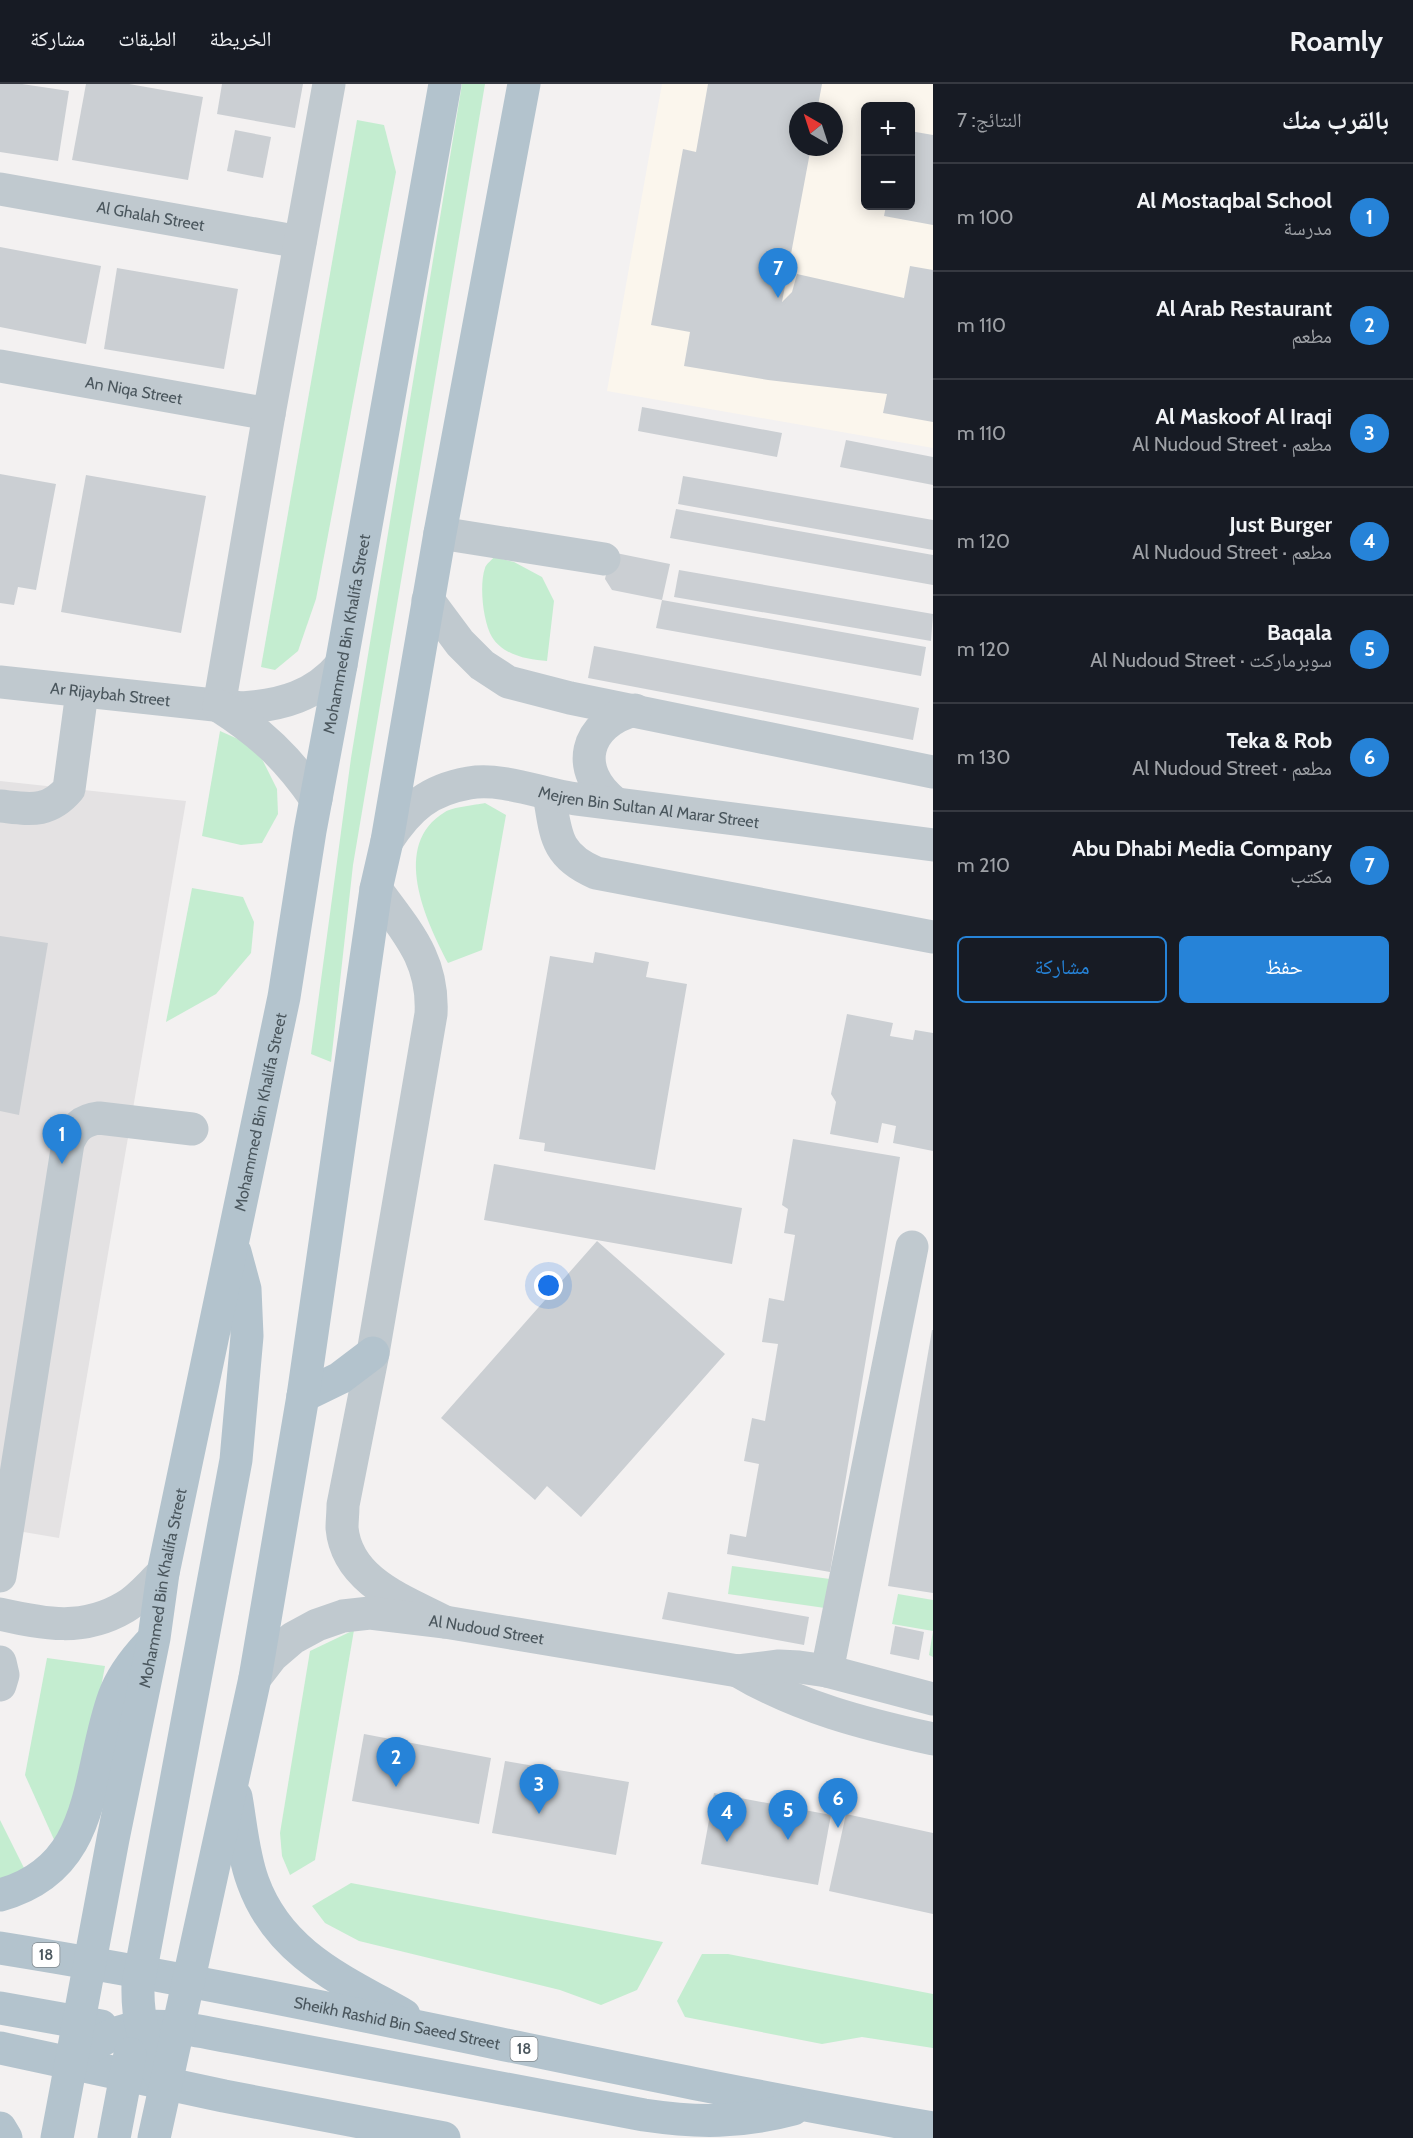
<!DOCTYPE html>
<html lang="ar">
<head>
<meta charset="utf-8">
<style>
  :root { --surface:#171b24; --page:#242831; --text:#f1f3f6; --muted:#9ea1a6; --line:#363941; --accent:#2683d8 }
  body { margin:0; font-family:Cabin,"Noto Naskh Arabic",sans-serif; background:var(--page); color:var(--text); direction:rtl }
  .controls { position:absolute; right:18px; top:18px; display:grid; overflow:hidden; border-radius:9px; box-shadow:0 3px 15px #0003 }
  .controls button { width:54px; height:54px; display:grid; place-items:center; padding:0; border:0; border-bottom:2px solid var(--line); background:var(--surface); color:var(--text); font:30px sans-serif }
  .compass { position:absolute; left:789px; top:18px; width:54px; height:54px; border-radius:50%; background:var(--surface); box-shadow:0 3px 15px #0003; rotate:321deg }
  .you { position:absolute; left:549px; top:1202px; width:21px; height:21px; margin:-15px; border:4px solid #fff; border-radius:50%; background:#1a73e8; box-shadow:0 0 0 9px #1a73e833 }
  .badge { display:grid; place-items:center; width:39px; height:39px; border-radius:50%; background:var(--accent); color:#fff; font-size:20px; font-weight:700 }
  .pin { position:absolute; translate:-50% -50px; filter:drop-shadow(0 2px 3px #0008) }
  .pin::after { content:''; position:absolute; top:32px; width:21px; height:18px; background:inherit; clip-path:polygon(0 0,100% 0,50% 100%) }
  .list { margin:0; padding:0; list-style:none }
  h2 { display:flex; justify-content:space-between; align-items:center; height:78px; margin:0; padding:0 24px; font-size:26px }
  h2 small { font-size:20px; font-weight:400; color:var(--muted) }
  .list li { display:grid; grid-template-columns:39px 1fr auto; gap:18px; align-items:center; box-sizing:border-box; height:108px; padding:0 24px; border-top:2px solid var(--line) }
  .list b { display:block; font-size:22px; white-space:nowrap }
  .list p { margin:0; font-size:20px; white-space:nowrap; color:var(--muted) }
  .list em { font-size:20px; font-style:normal; color:var(--muted) }
  .actions { display:flex; gap:12px; padding:18px 24px }
  .actions a { flex:1; padding:14px 0; border:2px solid var(--accent); border-radius:9px; text-align:center; font-size:21px; color:var(--accent) }
  .actions .main { background:var(--accent); color:#fff }
  .map { position:relative; flex:none; width:933px; height:2054px; overflow:hidden; direction:ltr }
  header { display:flex; align-items:center; gap:36px; box-sizing:border-box; height:84px; padding:0 30px; background:var(--surface); border-bottom:2px solid var(--line) }
  header strong { font-size:28px }
  nav { display:flex; gap:33px; margin-inline-start:auto; font-size:21px }
  main { display:flex }
  aside { flex:1; background:var(--surface) }
  .map>svg:first-child { display:block }
</style>
</head>
<body>
<header>
<strong>Roamly</strong>
<nav><a>الخريطة</a><a>الطبقات</a><a>مشاركة</a></nav>
</header>
<main>
<aside>
<h2>بالقرب منك<small>النتائج: 7</small></h2>
<ul class="list">
<li><span class="badge">1</span><div><b>Al Mostaqbal School</b><p>مدرسة</p></div><em>100 m</em></li>
<li><span class="badge">2</span><div><b>Al Arab Restaurant</b><p>مطعم</p></div><em>110 m</em></li>
<li><span class="badge">3</span><div><b>Al Maskoof Al Iraqi</b><p>مطعم · Al Nudoud Street</p></div><em>110 m</em></li>
<li><span class="badge">4</span><div><b>Just Burger</b><p>مطعم · Al Nudoud Street</p></div><em>120 m</em></li>
<li><span class="badge">5</span><div><b>Baqala</b><p>سوبرماركت · Al Nudoud Street</p></div><em>120 m</em></li>
<li><span class="badge">6</span><div><b>Teka &amp; Rob</b><p>مطعم · Al Nudoud Street</p></div><em>130 m</em></li>
<li><span class="badge">7</span><div><b>Abu Dhabi Media Company</b><p>مكتب</p></div><em>210 m</em></li>
</ul>
<div class="actions"><a class="main">حفظ</a><a>مشاركة</a></div>
</aside>
<div class="map">
<svg width="933" height="2054" viewBox="0 0 933 2054">
  <rect width="100%" height="100%" fill="#f3f1f1"/>
  <path fill="#fbf6ed" fill-rule="evenodd" d="M662,0H933V364L607,307ZM866,22H910V122H866ZM798,27H834V63H798Z"/>
  <path fill="#e4e2e3" d="M0,697L186,717L59,1454L0,1444Z"/>
  <g fill="#c4edd0">
    <path d="M462,0H485L353,781L331,978L311,970L351,674Z"/>
    <path d="M357,36L384,41L396,88L316,515L298,567L275,586L261,583Z"/>
    <path d="M494,473L514,478L542,493L554,517L547,577C528,576 503,571 492,553C483,538 479,501 485,484C486,480 491,477 494,473Z"/>
    <path d="M220,647L256,663L277,705L278,730L262,759L241,761L202,752Z"/>
    <path d="M485,719L506,731L482,866L448,879C426,837 390,761 445,728C453,723 475,721 485,719Z"/>
    <path d="M192,804L243,813L254,838L251,869L216,910L166,938Z"/>
    <path d="M732,1482L830,1495L825,1524L728,1510Z"/>
    <path d="M898,1510L933,1516V1573L929,1571L933,1547L892,1540Z"/>
    <path d="M354,1546L315,1776L290,1791L282,1772L280,1749L310,1567Z"/>
    <path d="M47,1574L105,1582L76,1735L56,1760L25,1691Z"/>
    <path d="M0,1736L25,1786L0,1798Z"/>
    <path d="M351,1799L663,1858L637,1906L601,1921L560,1906L359,1857L325,1839L312,1822Z"/>
    <path d="M702,1870H728L933,1910V1964L862,1953L822,1960L685,1933L677,1917Z"/>
  </g>
  <g fill="#cbcfd3">
    <path d="M0,0H22L69,7L58,77L0,68Z"/>
    <path d="M86,0H129L203,13L188,96L72,76Z"/>
    <path d="M222,0H303L295,44L217,30Z"/>
    <path d="M708,0H822L817,27H798V63H811L782,218L792,208L797,190L904,214L910,182L933,186V338L883,329L887,310L768,296L684,282L690,248L651,241L683,65L696,68Z"/>
    <path d="M235,46L271,53L263,94L227,87Z"/>
    <path d="M910,47L933,51V141L884,132L886,122H910Z"/>
    <path d="M0,163L101,182L86,260L0,243Z"/>
    <path d="M117,184L238,205L224,285L104,265Z"/>
    <path d="M642,323L782,349L777,373L638,347Z"/>
    <path d="M846,356L933,373V401L840,383Z"/>
    <path d="M0,390L56,400L36,506L18,503L14,521L0,519Z"/>
    <path d="M86,391L206,412L181,549L61,528Z"/>
    <path d="M683,392L933,436V466L678,420Z"/>
    <path d="M676,425L933,471V501L670,454Z"/>
    <path d="M611,468L670,480L662,516L926,563L921,592L656,544L662,516L612,506L605,495Z"/>
    <path d="M679,486L933,530L931,557L674,513Z"/>
    <path d="M594,562L919,624L913,656L588,594Z"/>
    <path d="M0,852L48,859L19,1031L0,1027Z"/>
    <path d="M595,868L649,878L646,893L687,900L655,1086L544,1067L545,1059L519,1055L550,872L593,879Z"/>
    <path d="M847,930L893,939L890,952L913,956L915,946L933,949V1067L893,1059L896,1042L882,1039L878,1059L830,1050L836,1018L831,1010Z"/>
    <path d="M793,1055L900,1073L830,1488L727,1470L730,1450L746,1453L759,1380L744,1377L752,1334L765,1337L778,1260L762,1258L769,1214L784,1217L795,1151L784,1149L788,1125L782,1121Z"/>
    <path d="M494,1080L742,1124L732,1180L484,1136Z"/>
    <path d="M597,1157L725,1270L581,1433L547,1402L535,1416L441,1334Z"/>
    <path d="M932,1246H933V1509L888,1502Z"/>
    <path d="M668,1508L809,1533L804,1561L662,1535Z"/>
    <path d="M895,1542L924,1548L919,1576L890,1570Z"/>
    <path d="M364,1650L491,1674L479,1740L352,1717Z"/>
    <path d="M505,1677L629,1698L616,1771L492,1749Z"/>
    <path d="M714,1709L831,1731L818,1801L701,1780Z"/>
    <path d="M846,1730L933,1749V1830L829,1807Z"/>
  </g>
  <g fill="none" stroke-linecap="round" stroke-linejoin="round">
    <g stroke="#c0c9cf" stroke-width="33">
      <path id="s1" d="M0,105L300,158"/>
      <path id="s2" d="M0,282L269,330"/>
      <path d="M440,449L604,475"/>
      <path d="M428,516L460,559L482,581L508,598L570,614L933,688"/>
      <path id="s3" d="M0,598L242,624C282,621 315,612 341,581"/>
      <path d="M219,622L269,330L329,0"/>
      <path d="M219,622C261,649 287,673 316,715"/>
      <path d="M549,710C556,749 554,771 596,789L933,853"/>
      <path d="M615,719C573,687 584,639 635,626"/>
      <path d="M0,722C29,725 48,730 69,705L82,608"/>
      <path id="s4" d="M387,757C409,723 429,706 469,699C503,693 544,711 577,715C696,730 814,745 933,761"/>
      <path d="M376,805C406,847 434,875 431,930L373,1269L343,1421C343,1429 342,1437 342,1444C347,1498 405,1517 445,1538"/>
      <path d="M0,1492L68,1059C74,1044 82,1036 99,1034L192,1045"/>
      <path d="M0,1530C45,1540 83,1548 125,1523C139,1515 151,1500 163,1489"/>
      <path d="M0,1578L3,1591L0,1601"/>
      <path d="M738,1587C798,1623 865,1640 933,1655"/>
      <path d="M827,1587L912,1163"/>
      <path id="s5" d="M255,1594L272,1572L293,1554L317,1541L343,1532L370,1529L445,1538L738,1587L779,1582L799,1583L827,1587L933,1615"/>
    </g>
    <g stroke="#b3c3cd" stroke-width="33">
      <path d="M303,1312L340,1294L373,1269"/>
      <path d="M236,1713C241,1741 243,1771 253,1798C279,1870 342,1896 404,1931"/>
      <path d="M0,1811C99,1784 86,1690 114,1613C121,1593 135,1575 149,1560"/>
      <path id="s6" d="M0,1864C313,1914 621,1991 933,2044"/>
      <path d="M0,1924L101,1942"/>
      <path d="M0,1964L224,2012L444,2054"/>
      <path d="M71,1979C127,1927 168,1942 236,1954L644,2031C698,2039 740,2039 793,2025"/>
      <path d="M164,1999C146,1965 137,1940 138,1901L236,1376L247,1252L245,1205L235,1168"/>
      <path d="M0,2044L6,2054"/>
      <path id="s7" d="M57,2054L113,1755L154,1554L163,1489L284,913L310,747L341,581L445,0"/>
      <path d="M114,2054L130,1970"/>
      <path d="M154,2054L255,1594L303,1312L376,805L387,757L440,449L524,0"/>
    </g>
  </g>
  <g text-anchor="middle" dominant-baseline="central" stroke-width="5" stroke-linejoin="round" paint-order="stroke">
    <g fill="#fff" stroke="#80898e" stroke-width="1.5">
      <rect x="32.5" y="1859" width="27" height="24" rx="4.5"/>
      <rect x="510.5" y="1953" width="27" height="24" rx="4.5"/>
    </g>
    <g font-size="15" font-weight="bold" fill="#4a565d">
      <text x="46" y="1871">18</text>
      <text x="524" y="1965">18</text>
    </g>
    <g font-size="16" fill="#4a565d" stroke="#fff">
      <text stroke="none"><textPath href="#s1" startOffset="153">Al Ghalah Street</textPath></text>
      <text stroke="none"><textPath href="#s2" startOffset="136">An Niqa Street</textPath></text>
      <text stroke="none"><textPath href="#s7" startOffset="1532">Mohammed Bin Khalifa Street</textPath></text>
      <text stroke="none"><textPath href="#s3" startOffset="111">Ar Rijaybah Street</textPath></text>
      <text stroke="none"><textPath href="#s4" startOffset="286">Mejren Bin Sultan Al Marar Street</textPath></text>
      <text stroke="none"><textPath href="#s7" startOffset="1046">Mohammed Bin Khalifa Street</textPath></text>
      <text stroke="none"><textPath href="#s7" startOffset="560">Mohammed Bin Khalifa Street</textPath></text>
      <text stroke="none"><textPath href="#s5" startOffset="255">Al Nudoud Street</textPath></text>
      <text stroke="none"><textPath href="#s6" startOffset="404">Sheikh Rashid Bin Saeed Street</textPath></text>
    </g>
  </g>
</svg>
<div class="controls">
<button>+</button>
<button>−</button>
</div>
<svg class="compass" viewBox="-18 -18 36 36"><path d="M0-13l5 13h-10z" fill="#e53935"/><path d="M0 13l5-13h-10z" fill="#9ea1a6"/></svg>
<div class="you"></div>
<div class="pin badge" style="left:62px;top:1080px">1</div>
<div class="pin badge" style="left:396px;top:1703px">2</div>
<div class="pin badge" style="left:539px;top:1730px">3</div>
<div class="pin badge" style="left:727px;top:1758px">4</div>
<div class="pin badge" style="left:788px;top:1756px">5</div>
<div class="pin badge" style="left:838px;top:1744px">6</div>
<div class="pin badge" style="left:778px;top:214px">7</div>
</div>
</main>
</body>
</html>
